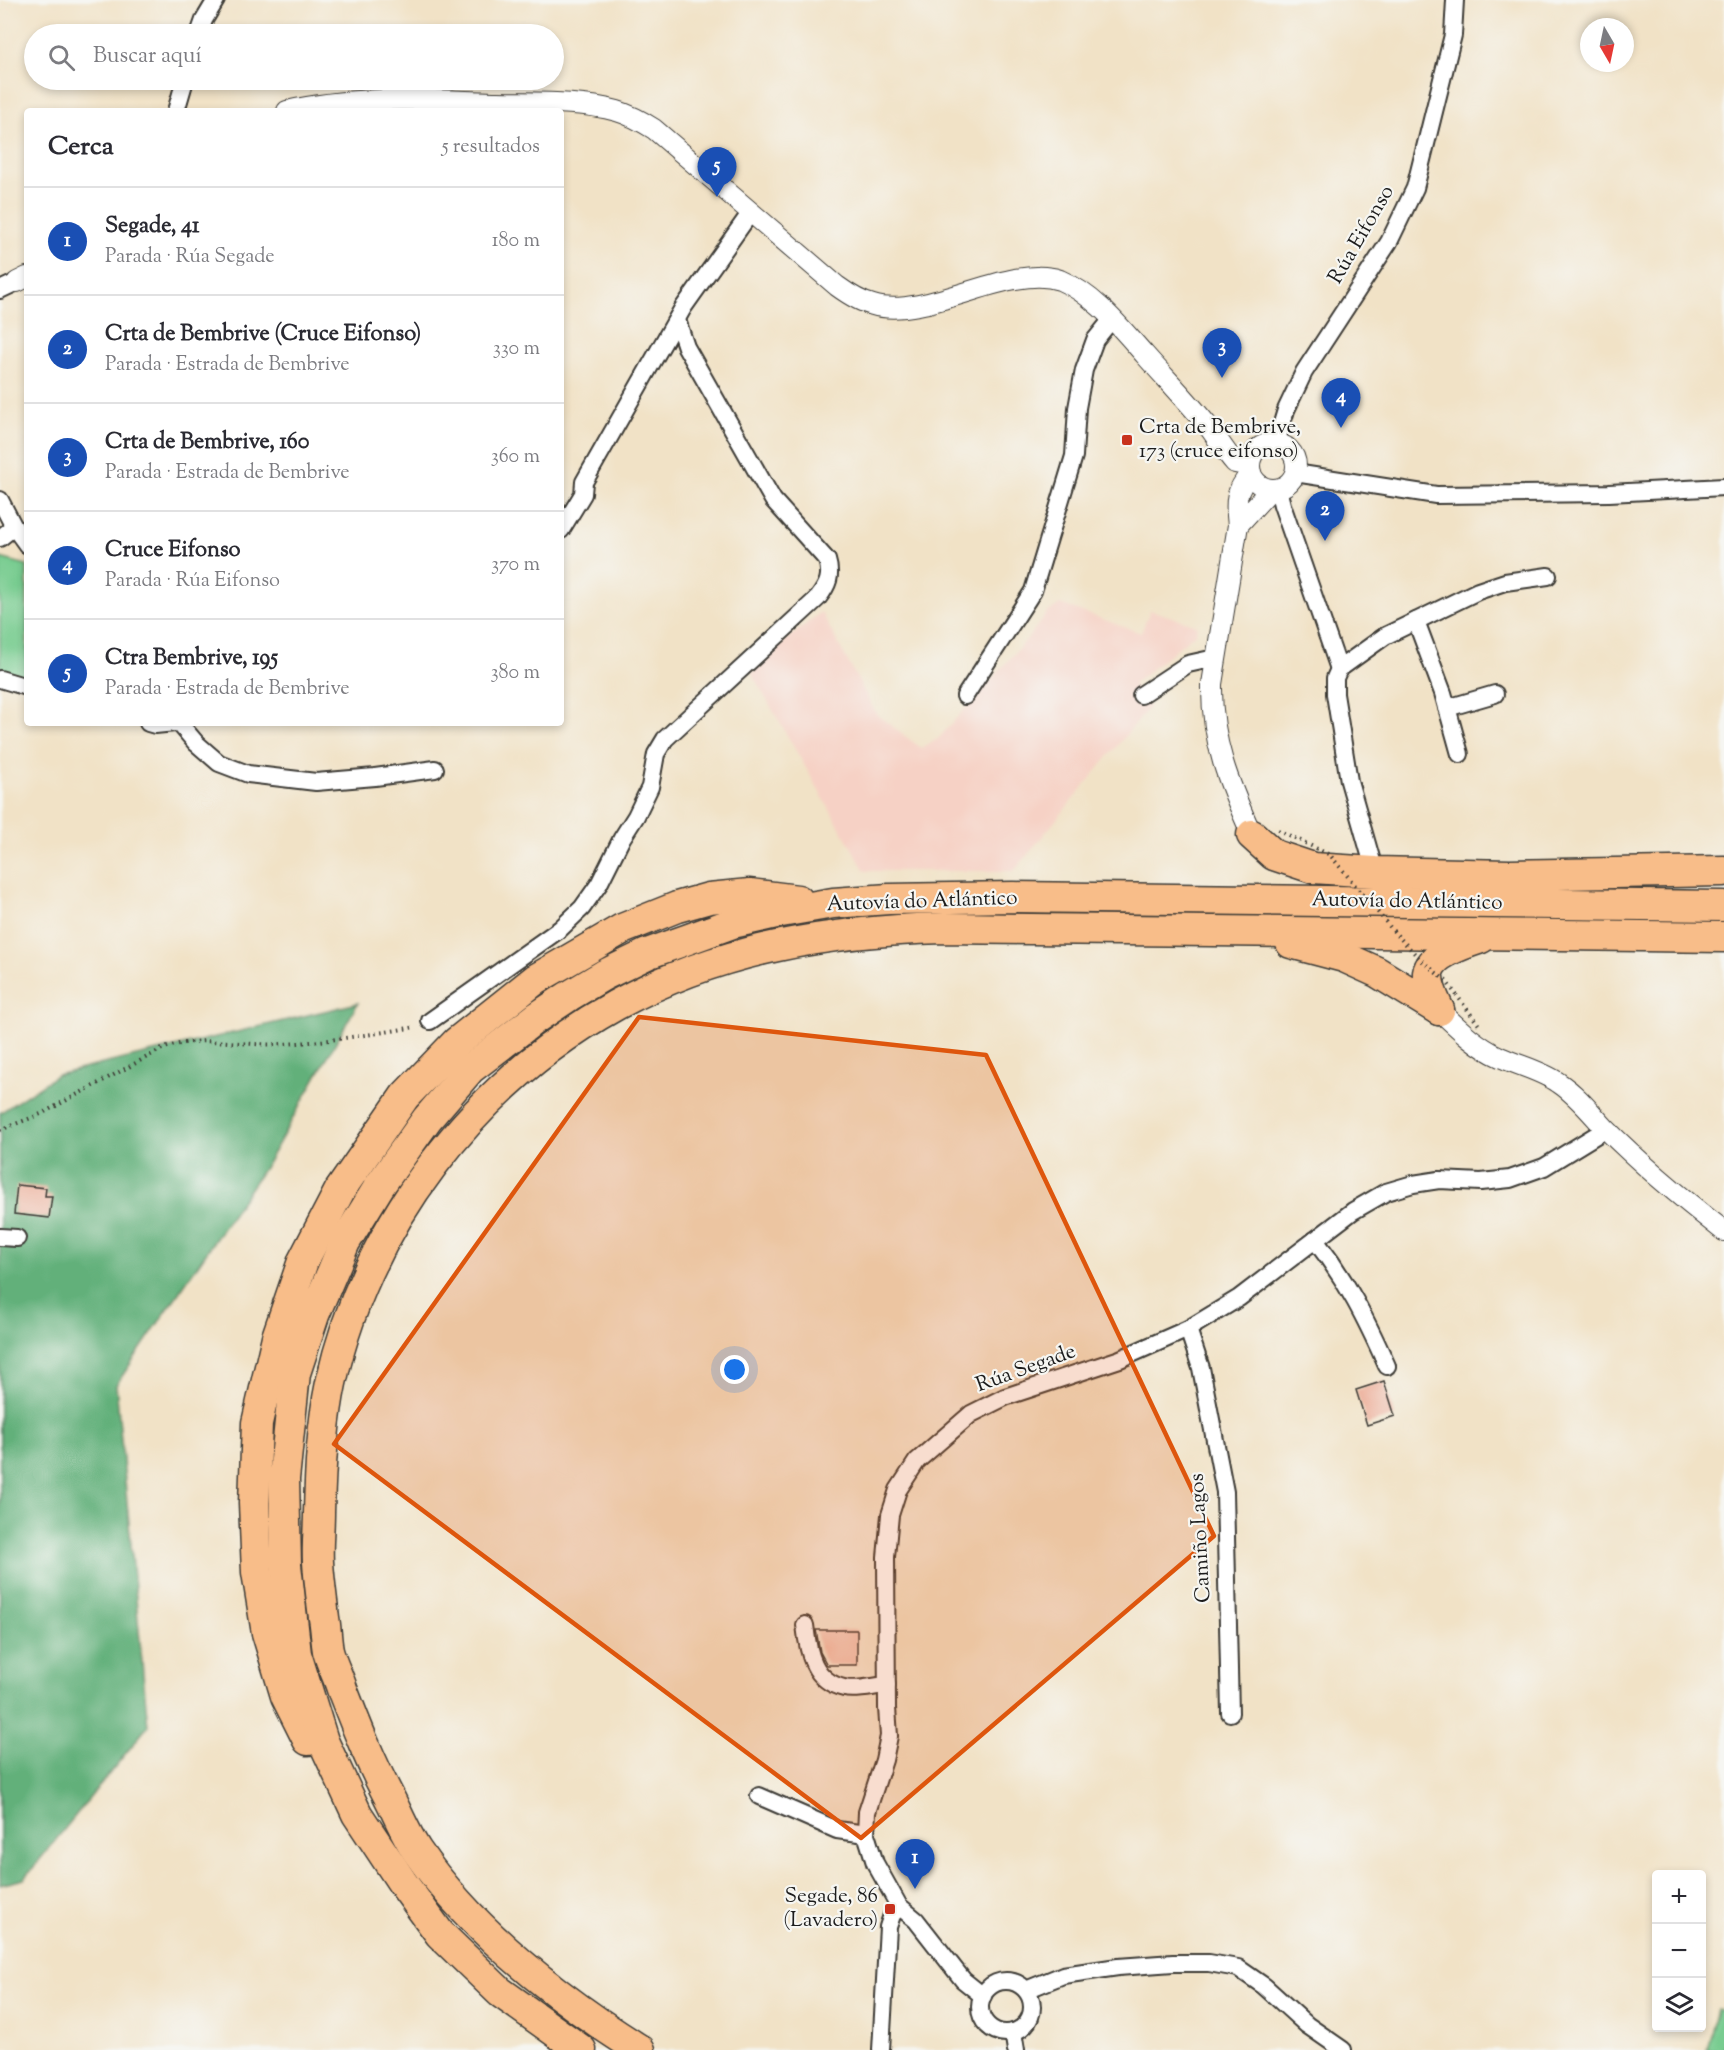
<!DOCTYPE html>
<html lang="es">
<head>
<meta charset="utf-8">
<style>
  :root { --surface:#fff; --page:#f2f2f3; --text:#2b2b33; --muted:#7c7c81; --line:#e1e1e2; --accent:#2563eb }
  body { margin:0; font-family:"Sorts Mill Goudy",serif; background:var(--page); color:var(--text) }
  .controls { position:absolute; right:18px; bottom:18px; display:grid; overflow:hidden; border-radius:6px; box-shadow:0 3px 9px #0003 }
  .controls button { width:54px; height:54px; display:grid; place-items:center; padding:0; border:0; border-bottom:2px solid var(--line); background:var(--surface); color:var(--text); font:30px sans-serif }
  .compass { position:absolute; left:1580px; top:18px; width:54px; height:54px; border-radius:50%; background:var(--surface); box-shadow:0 3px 9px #0003; rotate:171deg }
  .you { position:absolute; left:735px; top:1370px; width:21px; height:21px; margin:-15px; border:4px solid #fff; border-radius:50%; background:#1a73e8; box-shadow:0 0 0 9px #1a73e833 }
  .badge { display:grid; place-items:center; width:39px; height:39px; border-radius:50%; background:var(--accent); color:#fff; font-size:20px; font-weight:700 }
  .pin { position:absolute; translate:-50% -50px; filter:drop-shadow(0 2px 3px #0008) }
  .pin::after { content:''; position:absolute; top:32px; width:21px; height:18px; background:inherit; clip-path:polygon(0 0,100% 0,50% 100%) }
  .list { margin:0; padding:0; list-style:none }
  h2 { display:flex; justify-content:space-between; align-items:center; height:78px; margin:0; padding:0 24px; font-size:26px }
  h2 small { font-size:20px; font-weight:400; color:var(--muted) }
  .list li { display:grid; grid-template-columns:39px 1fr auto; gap:18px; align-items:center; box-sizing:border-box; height:108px; padding:0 24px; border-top:2px solid var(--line) }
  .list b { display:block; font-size:22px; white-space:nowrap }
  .list p { margin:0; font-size:20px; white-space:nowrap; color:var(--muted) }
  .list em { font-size:20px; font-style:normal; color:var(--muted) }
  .icon { flex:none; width:33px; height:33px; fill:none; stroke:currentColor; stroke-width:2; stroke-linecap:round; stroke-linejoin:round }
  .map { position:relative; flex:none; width:1724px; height:2050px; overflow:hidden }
  .search { position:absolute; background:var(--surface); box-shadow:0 3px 9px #0003; left:24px; top:24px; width:540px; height:66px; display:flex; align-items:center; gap:15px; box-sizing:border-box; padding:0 21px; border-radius:33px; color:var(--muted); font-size:22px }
  .panel { position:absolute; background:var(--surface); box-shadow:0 3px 9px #0003; left:24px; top:108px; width:540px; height:618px; border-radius:6px }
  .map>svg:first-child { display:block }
</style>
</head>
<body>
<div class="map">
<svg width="1724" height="2050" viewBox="0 0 1724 2050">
  <rect width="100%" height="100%" fill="#f6f6f2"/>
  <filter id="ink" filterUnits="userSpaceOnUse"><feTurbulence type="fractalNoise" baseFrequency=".0167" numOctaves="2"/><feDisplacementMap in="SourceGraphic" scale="12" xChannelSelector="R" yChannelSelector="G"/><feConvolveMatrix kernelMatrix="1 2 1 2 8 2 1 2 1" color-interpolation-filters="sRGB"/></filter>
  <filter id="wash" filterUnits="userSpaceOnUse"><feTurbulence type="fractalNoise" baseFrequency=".008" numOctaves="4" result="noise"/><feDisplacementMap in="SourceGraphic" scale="24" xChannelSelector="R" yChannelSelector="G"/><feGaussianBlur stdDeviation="1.35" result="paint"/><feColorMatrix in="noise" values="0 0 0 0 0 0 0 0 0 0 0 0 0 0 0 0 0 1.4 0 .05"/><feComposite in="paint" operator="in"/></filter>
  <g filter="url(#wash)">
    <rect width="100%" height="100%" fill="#f1e2c6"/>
    <path fill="#f6d1c5" d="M1060,604L1141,633L1150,610L1197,625L1196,633L1133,684L1149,707L1014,871H865L752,674L759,662L821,612L877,715L921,748L938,739L1023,644L1047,613Z"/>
    <g fill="#78cc90" stroke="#4a7456" stroke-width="1.5">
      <path d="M0,558L27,565V679L0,670Z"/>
      <path d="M1717,2009L1724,2011V2050H1707Z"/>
    </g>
    <path fill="#62b07a" stroke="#3f664b" stroke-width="1.5" d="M358,1003L268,1162L116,1385L148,1726L24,1879L0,1885V1113L57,1075Z"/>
    <g id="blocks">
      <g fill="#eca791">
        <path d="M17,1185L46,1188L45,1196H52L49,1218L14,1214Z"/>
        <path d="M1384,1381L1395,1416L1367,1425L1356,1390Z"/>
        <path d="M816,1630H857V1665H827L820,1652Z"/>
      </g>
    </g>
  </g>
  <g filter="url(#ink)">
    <use href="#blocks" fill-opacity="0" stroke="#3c3a36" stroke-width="1.5"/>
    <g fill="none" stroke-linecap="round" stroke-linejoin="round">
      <g stroke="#3c3a36" stroke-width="20">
        <g id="minor">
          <path d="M199,34L204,20L216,0"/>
          <path d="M176,111L185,80"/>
          <path d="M0,290L17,282"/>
          <path d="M1276,443L1286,410L1304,372L1389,242L1415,188L1453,35L1455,0"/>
          <path d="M1295,473L1436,495L1609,493L1724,487"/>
          <path d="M1278,489L1282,505L1339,669"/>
          <path d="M0,500L14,527L27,545"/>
          <path d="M561,530L583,494L584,482L683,308L751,212"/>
          <path d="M0,538L14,527"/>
          <path d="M1416,621L1443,693L1460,754"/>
          <path d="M0,679L27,687"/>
          <path d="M1141,695L1188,664L1215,658"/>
          <path d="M965,696L1033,591L1074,456L1077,408L1084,370L1095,340L1112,319"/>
          <path d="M1447,708L1495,694"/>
          <path d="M148,723L155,725L175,723"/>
          <path d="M179,723L196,743L219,763L248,774L316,782L375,777L435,769"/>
          <path d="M1375,872L1349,781L1335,694V678L1339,669L1385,636L1478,591L1505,582L1548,576"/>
          <path d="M430,1021L560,929L582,908L599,884L622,838L636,816L650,787L656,754L665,739L818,598C828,585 832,576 827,560L773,500L686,347L677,320"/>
          <path d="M0,1237L17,1238"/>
          <path d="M1315,1240C1347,1281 1366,1319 1387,1366"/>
          <path d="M1188,1329L1201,1368L1225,1492L1230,1713"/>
          <path d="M805,1625C808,1652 813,1681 844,1688C858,1691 873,1686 887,1685"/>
          <path d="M759,1796L837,1830L866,1834"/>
          <circle cx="1006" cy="2007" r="26"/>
          <path d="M1026,1990L1063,1975L1118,1967L1173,1963H1209L1238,1968L1264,1986L1307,2025L1343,2050"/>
          <path d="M983,1996L963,1980L916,1920L899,1906L875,1863L866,1834L867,1812L884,1760L889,1736L887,1708L886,1557L890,1515L898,1490L917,1461L971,1414L1005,1397L1120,1359L1188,1329L1239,1298L1353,1211L1386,1192L1413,1184L1439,1180L1481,1182L1510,1179L1544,1167L1606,1129"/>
          <path d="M1013,2032L1016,2050"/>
          <path d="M881,2050L888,1927L892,1915L899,1906"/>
        </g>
      </g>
      <g stroke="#3c3a36" stroke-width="22">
        <g id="tertiary">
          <path d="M287,111C355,95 429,100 498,102C537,103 579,101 617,111C631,115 643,122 654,129L837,286C848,294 860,302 873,305C911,317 975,286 1015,279C1030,277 1045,275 1060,280C1095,295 1120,327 1145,355C1167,380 1191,404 1211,430C1219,441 1226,453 1235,463L1250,466"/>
          <path d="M17,282L27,277"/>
          <circle cx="1273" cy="466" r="23"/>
          <path d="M1251,473C1235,491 1235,501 1238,525L1212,684C1211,741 1229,784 1252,835"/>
          <path d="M1238,525L1271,489"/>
          <path d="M1439,1010C1458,1028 1476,1046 1500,1057C1520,1066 1542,1071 1559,1083C1577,1095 1591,1113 1605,1128C1641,1164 1684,1200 1724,1231"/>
        </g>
      </g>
      <g stroke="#3c3a36" stroke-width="33">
        <g id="motorway">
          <path d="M1252,835L1274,855L1313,868L1375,872L1510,875L1724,871"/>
          <path d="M1291,943L1344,957L1377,972L1439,1010"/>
          <path d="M1439,1010C1434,999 1427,986 1428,973C1431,954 1466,943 1481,938"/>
          <path d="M308,1740L286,1696L267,1633L257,1572L254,1503L257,1423L277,1337L303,1261L340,1190L405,1096L457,1042L536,979L622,929L677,907L709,898L750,894L798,900"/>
          <path d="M581,2050L500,1992L440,1934L402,1882L357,1814L323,1741L296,1654L286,1565L284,1479L295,1373L314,1315L345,1242L380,1185L427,1119L470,1069L536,1018L569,996L604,975L647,954L733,923L781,912L833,903L889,899L1013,897L1724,906"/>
          <path d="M640,2050C559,1999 472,1931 417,1851C405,1833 397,1812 387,1793C369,1759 356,1725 342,1689C338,1676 331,1663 328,1651C326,1640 326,1629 324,1618C322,1600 319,1580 318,1562C317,1546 319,1529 319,1513C320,1470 322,1425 331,1383C366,1224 474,1084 616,1005C720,948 829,931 945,928L1724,937"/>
        </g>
      </g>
      <path stroke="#3c3a36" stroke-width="4" stroke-dasharray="1.5 4.5" stroke-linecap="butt" d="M0,1130L41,1114L162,1049C206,1033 238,1047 282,1044C326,1042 372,1034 416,1027"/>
      <use href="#minor" stroke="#fff" stroke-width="16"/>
      <use href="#tertiary" stroke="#fff" stroke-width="20"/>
      <use href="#motorway" stroke="#f8bd89" stroke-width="30"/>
      <path stroke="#3c3a36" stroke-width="4" stroke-dasharray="1.5 4.5" stroke-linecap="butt" d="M1278,830L1330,855L1395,933L1421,960L1446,981L1479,1025"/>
    </g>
  </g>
  <path fill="#de560d" fill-opacity="0.2" stroke="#de560d" stroke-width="4.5" stroke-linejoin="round" d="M639,1017L986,1055L1214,1536L861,1838L334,1444Z"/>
  <g fill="#c8321e" stroke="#f6f6f2" stroke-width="2">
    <rect x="1121" y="434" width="12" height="12" rx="3"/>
    <rect x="884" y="1903" width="12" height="12" rx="3"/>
  </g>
  <g text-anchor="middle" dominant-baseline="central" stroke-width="4.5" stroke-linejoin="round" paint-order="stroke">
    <g font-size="21" fill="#1c1c1c" stroke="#f6f6f2">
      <text transform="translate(1362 235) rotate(-60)">Rúa Eifonso</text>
      <text transform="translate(922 902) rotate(-2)">Autovía do Atlántico</text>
      <text transform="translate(1407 902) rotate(1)">Autovía do Atlántico</text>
      <text transform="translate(1026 1369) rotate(-20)">Rúa Segade</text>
      <text transform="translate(1201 1538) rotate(-93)">Camiño Lagos</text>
    </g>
    <g font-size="21" fill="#1c1c1c" stroke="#f6f6f2" text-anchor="start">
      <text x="1139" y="428">Crta de Bembrive,<tspan x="1139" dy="24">173 (cruce eifonso)</tspan></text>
      <text x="878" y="1897" text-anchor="end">Segade, 86<tspan x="878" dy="24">(Lavadero)</tspan></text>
    </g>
  </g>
</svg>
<div class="controls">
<button>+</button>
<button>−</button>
<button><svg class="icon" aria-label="layers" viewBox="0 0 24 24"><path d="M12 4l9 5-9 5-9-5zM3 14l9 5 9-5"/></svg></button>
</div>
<svg class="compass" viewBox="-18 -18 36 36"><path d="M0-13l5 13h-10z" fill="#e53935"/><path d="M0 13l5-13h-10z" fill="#7c7c81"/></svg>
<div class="you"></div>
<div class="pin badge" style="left:915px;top:1889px;background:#1a4fb4">1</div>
<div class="pin badge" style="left:1325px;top:541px;background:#1a4fb4">2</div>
<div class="pin badge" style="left:1222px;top:378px;background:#1a4fb4">3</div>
<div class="pin badge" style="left:1341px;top:428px;background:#1a4fb4">4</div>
<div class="pin badge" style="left:717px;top:197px;background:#1a4fb4">5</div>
<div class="search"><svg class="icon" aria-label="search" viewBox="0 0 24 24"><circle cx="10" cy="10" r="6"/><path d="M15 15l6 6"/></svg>Buscar aquí</div>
<section class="panel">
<h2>Cerca<small>5 resultados</small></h2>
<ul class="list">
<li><span class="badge" style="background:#1a4fb4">1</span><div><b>Segade, 41</b><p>Parada · Rúa Segade</p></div><em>180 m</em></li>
<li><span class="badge" style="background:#1a4fb4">2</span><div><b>Crta de Bembrive (Cruce Eifonso)</b><p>Parada · Estrada de Bembrive</p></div><em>330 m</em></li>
<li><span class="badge" style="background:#1a4fb4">3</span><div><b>Crta de Bembrive, 160</b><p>Parada · Estrada de Bembrive</p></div><em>360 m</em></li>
<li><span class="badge" style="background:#1a4fb4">4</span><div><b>Cruce Eifonso</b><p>Parada · Rúa Eifonso</p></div><em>370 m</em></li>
<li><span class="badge" style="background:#1a4fb4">5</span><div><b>Ctra Bembrive, 195</b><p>Parada · Estrada de Bembrive</p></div><em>380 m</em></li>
</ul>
</section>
</div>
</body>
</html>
